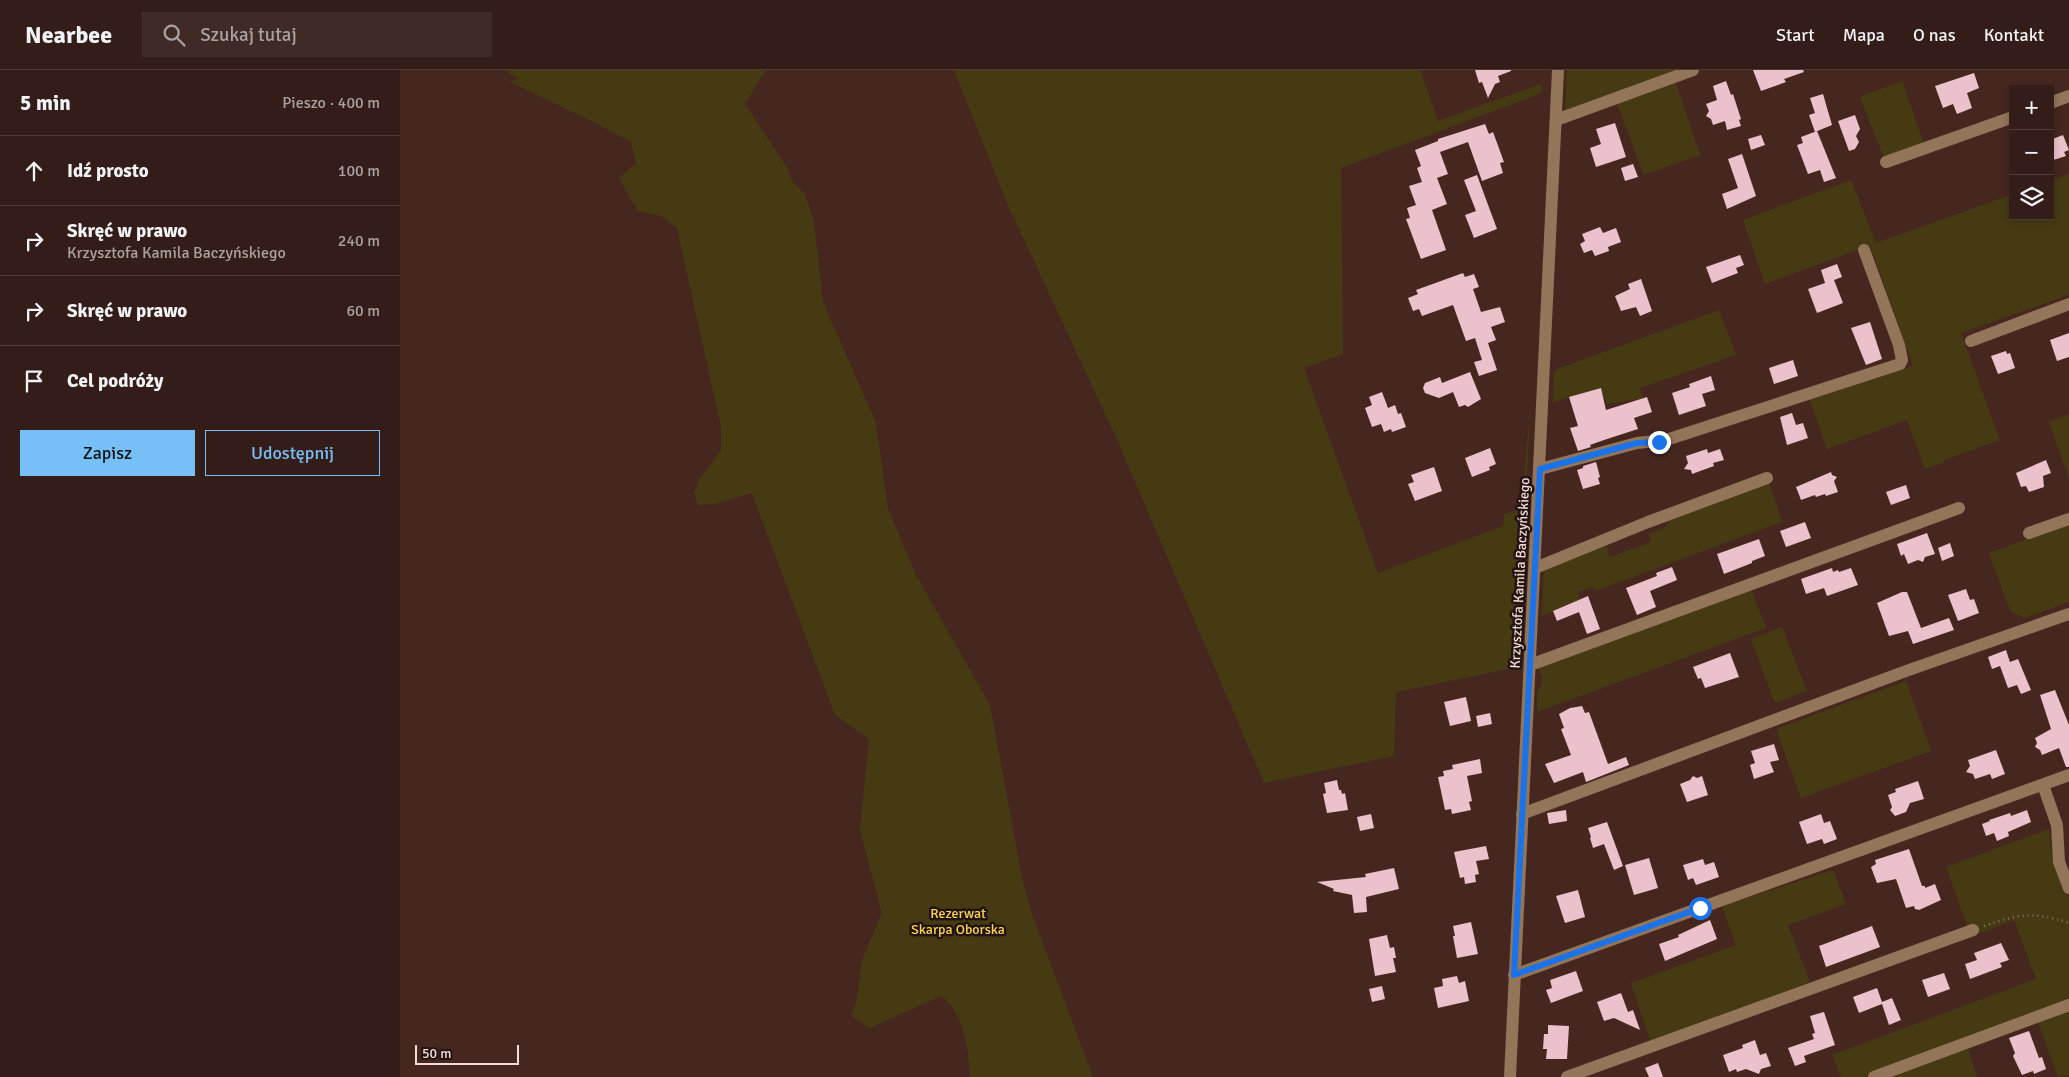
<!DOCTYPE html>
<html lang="pl">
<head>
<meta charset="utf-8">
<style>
  :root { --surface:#341d18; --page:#3f2a25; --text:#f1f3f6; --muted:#a9a2a2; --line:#4e3b37; --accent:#76c0f7 }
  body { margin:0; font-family:Signika,sans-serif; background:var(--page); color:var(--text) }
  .controls { position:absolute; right:15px; top:15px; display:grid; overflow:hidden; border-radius:0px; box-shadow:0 2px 8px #0003 }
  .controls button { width:45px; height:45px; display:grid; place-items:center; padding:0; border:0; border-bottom:1px solid var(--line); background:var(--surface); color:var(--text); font:25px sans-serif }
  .scale { position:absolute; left:15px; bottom:12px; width:104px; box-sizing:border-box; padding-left:5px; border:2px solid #f2dcd7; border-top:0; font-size:14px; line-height:18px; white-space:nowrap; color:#f2dcd7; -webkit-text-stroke:4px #231411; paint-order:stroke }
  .stop { position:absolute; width:15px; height:15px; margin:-11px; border:4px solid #1a73e8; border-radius:50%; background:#fff }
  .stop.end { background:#1a73e8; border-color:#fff; box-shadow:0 1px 5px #0008 }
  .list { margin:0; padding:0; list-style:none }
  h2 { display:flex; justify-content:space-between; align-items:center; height:65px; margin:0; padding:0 20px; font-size:21px }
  h2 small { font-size:16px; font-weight:400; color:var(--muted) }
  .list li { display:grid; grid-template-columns:32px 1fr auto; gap:15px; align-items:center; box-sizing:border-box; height:70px; padding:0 20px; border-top:1px solid var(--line) }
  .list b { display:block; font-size:19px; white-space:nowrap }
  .list p { margin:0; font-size:16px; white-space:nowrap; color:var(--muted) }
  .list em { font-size:16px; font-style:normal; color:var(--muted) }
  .actions { display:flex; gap:10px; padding:15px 20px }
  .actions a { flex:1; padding:11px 0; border:1px solid var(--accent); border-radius:0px; text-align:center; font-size:18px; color:var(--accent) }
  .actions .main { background:var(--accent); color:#111 }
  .icon { flex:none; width:28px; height:28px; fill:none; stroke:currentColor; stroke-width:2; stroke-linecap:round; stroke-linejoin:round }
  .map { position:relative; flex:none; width:1669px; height:1007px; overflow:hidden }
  header { display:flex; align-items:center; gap:30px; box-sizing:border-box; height:70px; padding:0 25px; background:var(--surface); border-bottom:1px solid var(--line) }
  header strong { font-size:24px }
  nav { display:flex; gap:28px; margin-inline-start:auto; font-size:18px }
  .search { width:350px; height:45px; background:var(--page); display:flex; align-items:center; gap:12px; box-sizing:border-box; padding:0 18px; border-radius:0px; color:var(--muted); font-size:19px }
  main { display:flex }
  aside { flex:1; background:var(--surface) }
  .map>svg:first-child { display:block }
</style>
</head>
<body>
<header>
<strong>Nearbee</strong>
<div class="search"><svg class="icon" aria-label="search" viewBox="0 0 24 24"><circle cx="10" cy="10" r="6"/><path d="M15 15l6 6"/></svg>Szukaj tutaj</div>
<nav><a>Start</a><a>Mapa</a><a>O nas</a><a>Kontakt</a></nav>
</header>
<main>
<aside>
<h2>5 min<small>Pieszo · 400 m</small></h2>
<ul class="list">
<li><svg class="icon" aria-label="ahead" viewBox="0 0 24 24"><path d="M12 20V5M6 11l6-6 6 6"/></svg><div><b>Idź prosto</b></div><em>100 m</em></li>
<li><svg class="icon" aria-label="right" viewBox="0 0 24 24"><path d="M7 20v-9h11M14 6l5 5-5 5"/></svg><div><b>Skręć w prawo</b><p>Krzysztofa Kamila Baczyńskiego</p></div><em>240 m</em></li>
<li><svg class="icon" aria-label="right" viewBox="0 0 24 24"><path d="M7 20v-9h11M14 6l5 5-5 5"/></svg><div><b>Skręć w prawo</b></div><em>60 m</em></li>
<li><svg class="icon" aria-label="arrive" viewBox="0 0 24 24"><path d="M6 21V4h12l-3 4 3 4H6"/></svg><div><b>Cel podróży</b></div></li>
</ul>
<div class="actions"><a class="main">Zapisz</a><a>Udostępnij</a></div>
</aside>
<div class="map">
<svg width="1669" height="1007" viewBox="0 0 1669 1007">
  <rect width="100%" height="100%" fill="#462720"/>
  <g fill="#463a13">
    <path d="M107,0H366L345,34L388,99L391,110L405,124L414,152L423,232L476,353L488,439L516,505L590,635L623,813L633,847L693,1007H570C569,980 564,943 541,926L470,958L451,946L456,933L462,890L482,843L460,760L469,669L435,645L352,423L315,434L298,435L294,423L300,409L321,380V357L277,158L261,146L238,141L219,108L231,97L237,95L231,72L198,54L110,12L118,8L107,2Z"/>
    <path d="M554,0H1020L1038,51L1141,14L1142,23L941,98L943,284L904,298L978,503L1103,456L1104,444L1121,439L1130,340L1118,597L996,622L994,686L864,713L715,365L608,135Z"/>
    <path d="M1167,0H1276L1165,40Z"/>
    <path d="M1502,11L1524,74L1484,88L1460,27Z"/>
    <path d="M1276,13L1300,85L1244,105L1217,33Z"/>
    <path d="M1669,104V225L1561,263L1600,370L1544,390V392L1525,399L1507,350L1427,379L1410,330L1513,296L1470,175L1365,214L1343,150L1451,110L1476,173L1613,124V146H1650V110Z"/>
    <path d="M1319,240L1336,285L1240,318L1243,328L1240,329L1207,334L1200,318L1153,332L1154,302L1157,299Z"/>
    <path d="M1669,344V408L1649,352Z"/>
    <path d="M1369,412L1382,452L1195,521L1193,517L1178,522L1180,529L1142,546L1144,498L1206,474L1210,487L1251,472L1249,464L1266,457L1272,447Z"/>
    <path d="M1669,454V532L1624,548L1610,541L1589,483Z"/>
    <path d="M1351,519L1366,558L1137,642V620L1141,616L1142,605L1139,603V598Z"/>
    <path d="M1382,557L1407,621L1375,633L1351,569Z"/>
    <path d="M1506,611L1531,681L1401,728L1376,659Z"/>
    <path d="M1649,759L1652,784L1669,828V931L1463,1007H1441L1432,985L1636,909L1614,850L1571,866L1546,797Z"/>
    <path d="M1433,800L1446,834L1388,855L1410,912L1251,973L1231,913L1336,875L1322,836Z"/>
    <path d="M1669,940V1005L1658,1007L1638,952Z"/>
    <path d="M1567,976L1577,1007H1486Z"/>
  </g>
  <g fill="#ebc1cb">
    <path d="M1075,0H1111V1L1098,6L1100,12L1095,14L1088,28L1082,12L1079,13Z"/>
    <path d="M1353,0H1403L1404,2L1384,9L1386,12L1361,21Z"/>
    <path d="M1574,3L1579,18L1567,23L1572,38L1557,44L1553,34L1543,38L1535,16Z"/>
    <path d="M1326,11L1331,25L1333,24L1341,49L1339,50L1341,56L1327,60L1325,51L1313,55L1311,49L1306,46L1309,41L1306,34L1317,30L1313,16Z"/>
    <path d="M1423,24L1432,55L1415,62L1409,45L1415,43L1410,28Z"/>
    <path d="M1455,45L1460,59L1456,66L1459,72L1455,79L1449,81L1438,51Z"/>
    <path d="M1215,53L1226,87L1196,97L1190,78L1201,74L1196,59Z"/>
    <path d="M1085,54L1089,64L1093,62L1104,92L1100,93L1103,103L1082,111L1068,72L1040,82L1048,104L1037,108L1047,134L1032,140L1046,180L1021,189L1006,149L1010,148L1007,138L1016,135L1009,116L1022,112L1017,98L1021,96L1015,80L1038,71V69Z"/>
    <path d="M1417,61L1436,108L1424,112L1420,100L1408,104L1397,75L1403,73L1401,67Z"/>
    <path d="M1361,65L1365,75L1351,80L1348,69Z"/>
    <path d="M1663,65L1669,80L1664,82L1666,86L1650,91V70Z"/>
    <path d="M1342,84L1356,126L1327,139L1322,124L1338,118L1328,89Z"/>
    <path d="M1233,94L1238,107L1225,111L1221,98Z"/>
    <path d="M1077,105L1097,159L1074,168L1065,145L1076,141L1064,110Z"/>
    <path d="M1200,157L1203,163L1216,158L1221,172L1208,177L1209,181L1195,186L1192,180L1184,183L1180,174L1185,171L1182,164Z"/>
    <path d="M1340,185L1344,195L1336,198L1338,203L1312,213L1306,197Z"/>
    <path d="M1437,194L1442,207L1434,210L1443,233L1417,243L1408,219L1425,213L1421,200Z"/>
    <path d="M1063,203L1065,207L1074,204L1079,217L1073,219L1081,242L1100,237L1105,252L1091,257L1096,270L1088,273L1097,300L1079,306L1074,292L1082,290L1075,268L1066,271L1053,235L1022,246L1019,239L1013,241L1008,228L1018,224L1016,220Z"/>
    <path d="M1241,209L1252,241L1240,246L1236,237L1221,241L1215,226L1230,219L1228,214Z"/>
    <path d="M1470,252L1482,289L1466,295L1451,258Z"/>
    <path d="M1669,263V287L1657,291L1650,270Z"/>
    <path d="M1606,281L1607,284L1610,283L1615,298L1598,304L1591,286Z"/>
    <path d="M1393,290L1398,306L1374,314L1369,298Z"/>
    <path d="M1070,302L1081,329L1068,337L1065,335L1059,337L1053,322L1039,328L1025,323L1023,318L1025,313L1040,307L1042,313Z"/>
    <path d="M1311,306L1315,320L1302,324L1306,336L1279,345L1272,323L1290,317L1289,314Z"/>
    <path d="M1201,318L1206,340L1247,327L1252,342L1234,348L1238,359L1204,370L1190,375L1191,377L1178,381L1170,358L1178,356L1169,327Z"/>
    <path d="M982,322L988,338L995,335L998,344L1001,343L1006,357L992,362L991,359L984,362L981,354L972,357L965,338L972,335L969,327Z"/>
    <path d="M1392,343L1396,355L1403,353L1408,368L1387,375L1380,347Z"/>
    <path d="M1090,378L1096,394L1089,397L1090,400L1072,407L1065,388Z"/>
    <path d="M1307,379L1308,383L1320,379L1324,390L1313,393L1314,396L1292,404L1291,400L1284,399L1288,393L1286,386Z"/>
    <path d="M1646,390L1651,403L1643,406L1644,417L1629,422L1626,416L1621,417L1616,403Z"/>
    <path d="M1196,392L1200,407L1198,408L1200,414L1183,419L1177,400L1183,398V396Z"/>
    <path d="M1034,397L1042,421L1015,431L1008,414L1014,412L1011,405Z"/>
    <path d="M1431,402L1432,405L1437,407L1434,411L1438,422L1426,426L1425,424L1416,427L1415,425L1401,430L1396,417Z"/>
    <path d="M1506,415L1510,428L1491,435L1486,422Z"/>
    <path d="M1405,452L1411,468L1386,477L1380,461Z"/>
    <path d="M1527,463L1535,484L1525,487L1523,492L1518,490L1508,494L1504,484L1501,486L1497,474Z"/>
    <path d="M1359,469L1365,486L1352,491V493L1324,504L1317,484Z"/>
    <path d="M1550,473L1554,486L1542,491L1538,478Z"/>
    <path d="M1272,497L1277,510L1250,521L1256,537L1237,545L1226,518L1257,506L1256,503Z"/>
    <path d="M1432,498L1433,502L1438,500L1439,502L1451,498L1458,515L1427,526L1424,518L1406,524L1401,509Z"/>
    <path d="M1566,519L1570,530L1574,529L1579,543L1558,551L1548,525Z"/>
    <path d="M1502,522H1507L1521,558L1549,548L1554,560L1513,574L1508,561L1489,566L1477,533Z"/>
    <path d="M1188,526L1200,559L1187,564L1179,542L1157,551L1153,541Z"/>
    <path d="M1606,580L1610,592L1618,589L1631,620L1621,624L1617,615L1608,618L1600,596L1592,599L1588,587Z"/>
    <path d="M1330,583L1339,607L1305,618L1301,608L1298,609L1293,597Z"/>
    <path d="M1655,620L1669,655V697H1666L1659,678L1642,685L1640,680L1635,677L1637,673L1635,668L1651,659L1640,625Z"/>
    <path d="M1066,627L1071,651L1050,656L1044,632Z"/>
    <path d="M1182,636L1185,643L1189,642L1208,694L1226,687L1229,695L1186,712L1183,702L1154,713L1145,694L1171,685L1161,659L1164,658L1159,644L1170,638Z"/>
    <path d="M1090,643L1092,654L1078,657L1076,646Z"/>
    <path d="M1374,674L1379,690L1370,692L1374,702L1354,709L1350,695L1355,693L1351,681Z"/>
    <path d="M1596,680L1605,704L1592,709L1590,704L1575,709L1573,704L1566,702L1570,696L1568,690Z"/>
    <path d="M1080,689L1082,703L1067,706L1072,731L1069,732L1071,740L1052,744L1051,739L1045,740L1038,707L1044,706L1043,701L1053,699L1052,695Z"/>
    <path d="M1293,706L1297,708L1302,706L1308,725L1287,732L1280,714L1290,710Z"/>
    <path d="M937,710L939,720H941L942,724L945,723L948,740L927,743L923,724L926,723L924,713Z"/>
    <path d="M1518,711L1524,729L1510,733L1506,742L1495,746L1490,740L1492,737L1488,725L1496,722L1495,719Z"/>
    <path d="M1166,740L1167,751L1149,754L1147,743Z"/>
    <path d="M1627,740L1631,752L1608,762L1609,766L1597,771L1594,763L1586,766L1582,754L1590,751L1589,750L1610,743L1611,746Z"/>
    <path d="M971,744L974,758L960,761L957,747Z"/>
    <path d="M1421,744L1424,753L1430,751L1437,769L1424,774L1422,769L1407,774L1399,752Z"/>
    <path d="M1207,752L1223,796L1214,800L1204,774L1193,778L1190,768L1191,767L1188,758Z"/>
    <path d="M1086,776L1089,789L1076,791L1079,804L1075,805L1076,812L1065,814L1064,807L1060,808L1054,782Z"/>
    <path d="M1509,779L1522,816H1525V818L1535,814L1541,830L1519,840L1515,839L1514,836L1506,838L1496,809L1477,813L1471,797L1476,794L1475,790Z"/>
    <path d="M1249,788L1258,818L1234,825L1225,795Z"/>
    <path d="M1303,789L1305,795L1314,792L1319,807L1296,815L1293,808L1288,810L1283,795Z"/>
    <path d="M994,798L999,819L966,827L967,842L954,843L952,825L933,821L934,819L917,812L966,807L965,804Z"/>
    <path d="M1178,820L1185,847L1165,853L1156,826Z"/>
    <path d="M1310,850L1317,869L1265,891L1259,874L1279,867L1278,865Z"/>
    <path d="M1071,852L1078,884L1057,888L1053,866H1055L1053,856Z"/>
    <path d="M1472,856L1480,877L1426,897L1419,876Z"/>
    <path d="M987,865L990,878L994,877L996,888H993L996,902L975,906L969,869Z"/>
    <path d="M1601,873L1609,890L1600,893L1602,897L1570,909L1565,894L1577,890L1574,883Z"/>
    <path d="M1176,901L1183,921L1151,933L1146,920L1152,918L1150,910Z"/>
    <path d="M1544,903L1550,919L1528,927L1522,910Z"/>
    <path d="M1057,906L1059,913L1065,911L1069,931L1038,938L1034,918L1043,916L1042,909Z"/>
    <path d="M982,916L985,929L972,932L969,919Z"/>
    <path d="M1477,918L1482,932L1492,928L1501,950L1489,955L1482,934L1459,943L1453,927Z"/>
    <path d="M1221,923L1228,942L1233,940L1240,960L1214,948L1204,951L1197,932Z"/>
    <path d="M1424,942L1435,975L1404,986L1406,992L1395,996L1388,978L1414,969L1412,964L1415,963L1410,946Z"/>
    <path d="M1148,955L1169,956L1167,989H1146L1147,979H1143L1144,964H1148Z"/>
    <path d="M1629,961L1639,988L1642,987L1646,999L1634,1004L1633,1001L1622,1005L1613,986L1615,983L1609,968Z"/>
    <path d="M1355,970L1360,985L1366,983L1371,996L1361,999L1359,1004L1346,999L1337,1002L1336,999L1329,1002L1323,985L1343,978L1342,975Z"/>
    <path d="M1258,993L1263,1007H1249L1245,998Z"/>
  </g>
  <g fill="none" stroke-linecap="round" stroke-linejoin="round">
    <path stroke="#8b706a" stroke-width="2.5" stroke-dasharray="1 4" stroke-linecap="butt" d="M1584,856C1620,844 1632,841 1669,853"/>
    <g stroke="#93755a" stroke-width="12">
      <path d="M1650,33L1669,26"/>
      <path d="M1156,50L1293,0"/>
      <path d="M1486,92L1613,47"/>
      <path d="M1571,271L1669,234"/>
      <path d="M1140,399L1237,373L1266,370L1500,294L1502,290L1499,275L1464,180"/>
      <path d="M1629,463L1669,449"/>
      <path d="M1135,498L1248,452L1367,408"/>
      <path d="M1130,595L1559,438"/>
      <path d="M1643,715L1657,755L1659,792L1669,818"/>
      <path d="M1122,744L1506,601L1669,544"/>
      <path d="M1114,905L1669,705"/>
      <path d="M1110,1007L1158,0"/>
      <path d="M1167,1007L1573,860"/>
      <path d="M1474,1007L1669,935"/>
    </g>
  </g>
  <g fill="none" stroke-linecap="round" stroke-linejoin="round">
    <path stroke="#1a73e8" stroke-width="6" d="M1259,372L1237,373L1140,399L1114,905L1300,838"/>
  </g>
  <g text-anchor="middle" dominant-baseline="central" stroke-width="5" stroke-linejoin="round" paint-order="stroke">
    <g font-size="14" fill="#f2dcd7" stroke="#231411">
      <text transform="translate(1120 503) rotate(-87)">Krzysztofa Kamila Baczyńskiego</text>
    </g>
    <g font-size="14" fill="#fbd554" stroke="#231411">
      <text x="558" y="843">Rezerwat<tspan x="558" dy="16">Skarpa Oborska</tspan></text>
    </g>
  </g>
</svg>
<div class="controls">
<button>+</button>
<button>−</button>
<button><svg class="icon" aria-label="layers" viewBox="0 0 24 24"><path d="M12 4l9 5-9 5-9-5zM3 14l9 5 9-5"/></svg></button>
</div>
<div class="scale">50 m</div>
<div class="stop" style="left:1300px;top:838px"></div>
<div class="stop end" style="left:1259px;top:372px"></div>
</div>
</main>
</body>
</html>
